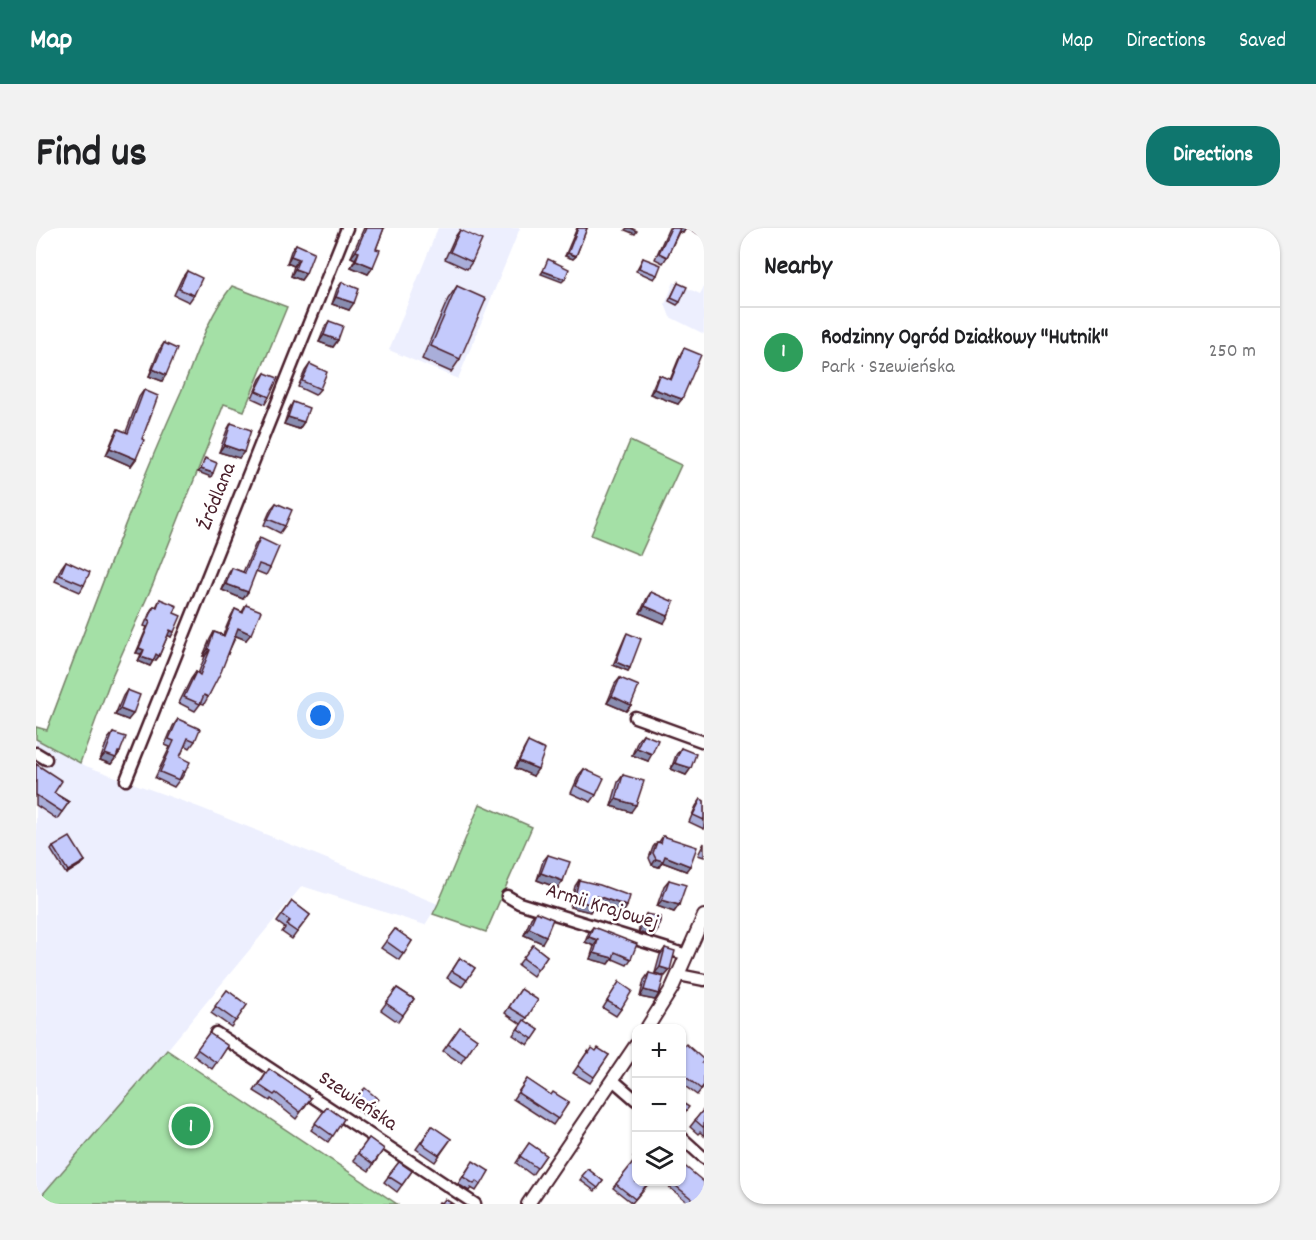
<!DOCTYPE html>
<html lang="en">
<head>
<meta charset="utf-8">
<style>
  :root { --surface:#fff; --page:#f2f2f2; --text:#202124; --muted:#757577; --line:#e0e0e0; --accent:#0f766e }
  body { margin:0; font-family:Dekko,sans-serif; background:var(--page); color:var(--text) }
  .controls { position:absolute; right:18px; bottom:18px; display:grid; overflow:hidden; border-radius:12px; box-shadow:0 2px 4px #0004 }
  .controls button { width:54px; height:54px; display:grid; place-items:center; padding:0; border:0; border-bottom:2px solid var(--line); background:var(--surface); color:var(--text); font:30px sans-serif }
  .you { position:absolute; left:285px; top:488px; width:21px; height:21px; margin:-15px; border:4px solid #fff; border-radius:50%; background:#1a73e8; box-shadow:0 0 0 9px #1a73e833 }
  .badge { display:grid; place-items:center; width:39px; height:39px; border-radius:50%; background:var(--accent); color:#fff; font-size:20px; font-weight:700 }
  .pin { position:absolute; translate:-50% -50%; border:3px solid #fff; box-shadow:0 2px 6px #0006 }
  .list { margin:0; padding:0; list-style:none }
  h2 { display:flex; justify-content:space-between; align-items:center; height:78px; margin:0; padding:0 24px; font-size:26px }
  h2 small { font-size:20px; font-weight:400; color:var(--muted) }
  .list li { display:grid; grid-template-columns:39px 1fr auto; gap:18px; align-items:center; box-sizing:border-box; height:90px; padding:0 24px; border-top:2px solid var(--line) }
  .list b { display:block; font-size:22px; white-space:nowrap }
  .list p { margin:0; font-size:20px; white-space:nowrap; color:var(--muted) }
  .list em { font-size:20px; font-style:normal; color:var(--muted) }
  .icon { flex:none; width:33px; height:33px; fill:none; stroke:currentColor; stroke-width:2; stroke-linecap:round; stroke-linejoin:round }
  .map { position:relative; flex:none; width:668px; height:976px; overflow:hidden; border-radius:24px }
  header { display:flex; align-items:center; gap:36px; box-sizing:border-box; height:84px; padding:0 30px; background:var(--accent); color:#fff }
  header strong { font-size:28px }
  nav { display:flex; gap:33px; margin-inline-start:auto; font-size:21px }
  .intro { display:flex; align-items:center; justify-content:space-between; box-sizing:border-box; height:144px; padding:0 36px }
  h1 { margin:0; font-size:42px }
  .button { padding:15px 27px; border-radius:24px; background:var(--accent); color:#fff; font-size:21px; font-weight:700 }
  main { display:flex; gap:36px; padding:0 36px }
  aside { flex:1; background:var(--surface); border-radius:24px; box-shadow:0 2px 4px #0004 }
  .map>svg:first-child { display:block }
</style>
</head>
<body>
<header>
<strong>Map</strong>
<nav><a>Map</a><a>Directions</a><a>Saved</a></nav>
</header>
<div class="intro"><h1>Find us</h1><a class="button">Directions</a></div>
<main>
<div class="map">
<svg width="668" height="976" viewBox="0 0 668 976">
  <rect width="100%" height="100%" fill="#fff"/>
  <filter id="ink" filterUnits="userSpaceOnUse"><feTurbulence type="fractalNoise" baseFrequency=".0167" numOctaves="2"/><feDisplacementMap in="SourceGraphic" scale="12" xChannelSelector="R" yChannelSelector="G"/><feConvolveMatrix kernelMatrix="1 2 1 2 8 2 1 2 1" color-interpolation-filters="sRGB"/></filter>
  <g filter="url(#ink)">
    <g fill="#edeffe">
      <path d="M402,0H484L422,151L353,122Z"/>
      <path d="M638,54L664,66L668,59V106L634,89L629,76Z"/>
      <path d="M0,511L50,538L165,580L402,676L389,697L266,658L131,822L0,974Z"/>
    </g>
    <g fill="#a4e0a6" stroke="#778068" stroke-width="1.5">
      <path d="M196,58L251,79L208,183L188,176L117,356L76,448L44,535L0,511V499L11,502C54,389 95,274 145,164C161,126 170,91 196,58Z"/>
      <path d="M594,213L645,237L604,327L555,307Z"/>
      <path d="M444,576L496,599L450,704L397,686L402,676Z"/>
      <path d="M131,822L361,976H0V974Z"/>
    </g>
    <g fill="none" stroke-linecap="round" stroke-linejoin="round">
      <g stroke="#4a1f2b" stroke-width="15">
        <g id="minor">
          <path d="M599,489L668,514"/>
          <path d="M0,525L10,531"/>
          <path d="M90,552L311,0"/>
          <path d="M471,668L483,675L651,727"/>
          <path d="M643,747L668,752"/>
          <path d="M180,805L439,976"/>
          <path d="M577,852L600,872"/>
          <path d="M646,910L668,930"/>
        </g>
      </g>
      <g stroke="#4a1f2b" stroke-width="16">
        <g id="tertiary">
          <path d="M611,800L636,760L668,688"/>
          <path d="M492,976L600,817"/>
        </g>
      </g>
      <use href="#minor" stroke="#fff" stroke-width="10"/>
      <use href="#tertiary" stroke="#fff" stroke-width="12"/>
    </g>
    <g fill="#a9aed9" stroke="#4a1f2b" stroke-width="1.5">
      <path d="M328,0H348L340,21L337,39L332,46L315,39L319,31L315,29Z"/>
      <path d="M541,0H551L540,28L537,31L529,28Z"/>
      <path d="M633,0H650L647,5L643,4L631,29L627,35L619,31Z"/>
      <path d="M651,0H668V8H667Z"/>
      <path d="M424,2L436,34L431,41L409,31L419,9Z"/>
      <path d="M260,16L270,45L265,52L255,48L258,38L251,35L255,23Z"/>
      <path d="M607,30L621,47L618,51L600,43Z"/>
      <path d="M151,43L158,67L153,74L138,67L146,50Z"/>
      <path d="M306,54L313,82L296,76L301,61Z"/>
      <path d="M642,55L644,74L641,77L633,73Z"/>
      <path d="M421,58L424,131L415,144L386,131L412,71Z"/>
      <path d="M293,93L302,112L297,119L283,114L289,99Z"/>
      <path d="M128,115L126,153L113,148L123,122Z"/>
      <path d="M648,120L642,176L614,166L620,152L623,147L634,152L645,125Z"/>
      <path d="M274,136L284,161L279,167L262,159L269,143Z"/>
      <path d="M229,145L233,169L229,176L216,170L224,151Z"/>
      <path d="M108,162L95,238L70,227L78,208L82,201L90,204L103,169Z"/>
      <path d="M257,174L268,194L263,201L248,196L253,181Z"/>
      <path d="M195,195L203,230L183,224L191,202Z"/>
      <path d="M240,275L249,298L244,305L228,297L235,281Z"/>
      <path d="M224,310L234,340L230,347L220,343L207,371L186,362L192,346L196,340L207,344L219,317Z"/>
      <path d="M30,333L48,357L44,364L19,353L25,340Z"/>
      <path d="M615,364L628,395L604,385L611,370Z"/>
      <path d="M124,371L138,385L135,409L132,407L123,428L120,432L118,431L114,438L102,433L105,426L100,425L111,399L108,398L115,382L118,378L120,379Z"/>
      <path d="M210,377V412L200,408L172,469L168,476L165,475L159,483L143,475L155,451L160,444L162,446L169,428H167L174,411L178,404L187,407L195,388L199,381L206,384Z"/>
      <path d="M591,405L592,443L577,437L589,409Z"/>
      <path d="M584,450L595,477L590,483L571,475L579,456Z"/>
      <path d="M91,462L92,492L79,487L87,468Z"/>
      <path d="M142,491L159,513L154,520L149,517L144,529L149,544L145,551H144L138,559L119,550L134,519L129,517L137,498Z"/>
      <path d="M77,505L84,524L75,536L64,532L72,511Z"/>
      <path d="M607,506L612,533L596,527L602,512Z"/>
      <path d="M492,514L497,548L479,540L488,521Z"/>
      <path d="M645,520L655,540L650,547L635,541L640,527Z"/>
      <path d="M0,536L18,565L33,574L21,591L0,577Z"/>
      <path d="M548,541L560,567L555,574L535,565L543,547Z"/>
      <path d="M587,547L595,584L575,578L582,554Z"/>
      <path d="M665,571L668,573V601L653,594L660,578Z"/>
      <path d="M627,608L650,643L626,634L623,639L616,637L613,630L617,619L621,614H623Z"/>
      <path d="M668,615V629L662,627Z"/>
      <path d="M17,619L49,633L46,636L30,646L15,622Z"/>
      <path d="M512,627L522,660L501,652L507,633Z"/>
      <path d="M543,652L591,678L587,685L559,676L554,684L534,679L539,658Z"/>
      <path d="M633,652L643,677L638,684L621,678L628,658Z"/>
      <path d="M256,673L274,687L256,711L246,704L249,700L241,694Z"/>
      <path d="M500,684L506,715L488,707L495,690Z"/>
      <path d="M610,686L617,709L602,704L605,693Z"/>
      <path d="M557,699L595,731L591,737L577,731L573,736L554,731L558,718L549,714L553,704Z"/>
      <path d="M359,701L376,713L363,732L345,720Z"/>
      <path d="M497,717L511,728L497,748L482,737Z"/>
      <path d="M629,720L634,742L629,748L619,745L624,727Z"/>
      <path d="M424,730L439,740L426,759L411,750Z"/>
      <path d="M613,745L619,772L604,769L608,752Z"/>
      <path d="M583,754L585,781L580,788L567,780Z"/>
      <path d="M361,760L378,771L362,794L345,782Z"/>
      <path d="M485,761L491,790L489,793L503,802L492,817L477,807L485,796L469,785Z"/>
      <path d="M191,762L211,777L195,799L175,785Z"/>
      <path d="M424,799L441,811L425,835L407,823Z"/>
      <path d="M173,805L192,818L176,841L157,827Z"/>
      <path d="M645,821L668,837V858L661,867L646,856Z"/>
      <path d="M552,823L553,825L560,823L573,827L554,855L537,845Z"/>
      <path d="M233,841L275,870L260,891L235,871L234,873L218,863Z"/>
      <path d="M491,851L515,867L533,874L517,897L477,871Z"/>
      <path d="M320,869L337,877L328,887L316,876Z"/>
      <path d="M291,879L308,891L292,914L275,902Z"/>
      <path d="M668,881V908L664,904L662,906L654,899Z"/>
      <path d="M396,898L415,911L399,934L380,921Z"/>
      <path d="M333,910L348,921L333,943L317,932Z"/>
      <path d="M493,915L510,927L496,947L480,935Z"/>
      <path d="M600,924V954H614L596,975L577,960L600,932L597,929Z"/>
      <path d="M363,934L376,943L361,964L348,954Z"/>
      <path d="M433,939L453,943L440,963L435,960L433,963L422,956Z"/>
      <path d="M552,941L567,953L559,963L544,952Z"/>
      <path d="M627,954H645L668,967L660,976H654Z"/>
    </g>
    <g fill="#898db0" stroke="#4a1f2b" stroke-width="1.5">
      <path d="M591,0H595L601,3L599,6L589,2Z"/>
      <path d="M644,0H650L647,5L641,3Z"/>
      <path d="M320,23L323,24L319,31L315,29Z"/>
      <path d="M532,25L540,28L537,31L529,28Z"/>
      <path d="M255,28L263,31L258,38L251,35Z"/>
      <path d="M320,32L337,39L332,46L315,39Z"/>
      <path d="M259,41L270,45L265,52L255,48Z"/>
      <path d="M507,43L529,51L526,54L505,46Z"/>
      <path d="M300,69L318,75L313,82L296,76Z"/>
      <path d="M288,107L302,112L297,119L283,114Z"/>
      <path d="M117,141L130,147L126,153L113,148Z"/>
      <path d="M618,161L646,171L642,176L614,166Z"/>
      <path d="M252,189L268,194L263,201L248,196Z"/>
      <path d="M188,217L208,224L203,230L183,224Z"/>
      <path d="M74,220L100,231L95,238L70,227Z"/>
      <path d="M165,241L177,245L175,249L162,244Z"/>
      <path d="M190,356L212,364L207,371L186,362Z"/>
      <path d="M609,378L632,388L628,395L604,385Z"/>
      <path d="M202,400L215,406L210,412L198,407Z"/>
      <path d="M134,402L138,404L135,409L131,407Z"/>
      <path d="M103,420L108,422L105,426L100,425Z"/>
      <path d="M172,421L174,422L169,428H167Z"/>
      <path d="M120,426L123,428L120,432L116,431Z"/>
      <path d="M105,429L117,433L114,438L102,433Z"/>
      <path d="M580,434L594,440L592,443L577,437Z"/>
      <path d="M576,468L595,477L590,483L571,475Z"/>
      <path d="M84,481L97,486L92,492L79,487Z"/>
      <path d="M601,520L616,526L612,533L596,527Z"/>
      <path d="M82,524H84L75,536L64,532L69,526Z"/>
      <path d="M483,533L502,541L497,548L479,540Z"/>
      <path d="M639,535L655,540L650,547L635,541Z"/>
      <path d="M580,571L600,577L595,584L575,578Z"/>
      <path d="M629,628L654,638L650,643L626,634L623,639L616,637L620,631Z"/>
      <path d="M49,633L46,636L30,646L32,643Z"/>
      <path d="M505,645L527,653L522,660L501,652Z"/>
      <path d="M561,668L591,678L587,685L556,675Z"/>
      <path d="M538,672L558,677L554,684L534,679Z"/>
      <path d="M626,672L643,677L638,684L621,678Z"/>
      <path d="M607,697L622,702L617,709L602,704Z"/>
      <path d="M493,700L510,708L506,715L488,707Z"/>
      <path d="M553,709L562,712L558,718L549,714Z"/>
      <path d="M558,725L577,730L573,736L554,731Z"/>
      <path d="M624,739L634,742L629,748L619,745Z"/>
      <path d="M608,762L623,766L619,772L604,769Z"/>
    </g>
    <g fill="#c4cafc" stroke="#4a1f2b" stroke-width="1.5">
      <path d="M330,0H348L340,21L344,22L337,39L320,32L323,24L320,23Z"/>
      <path d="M542,0H551L540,28L532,25Z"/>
      <path d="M635,0H644L631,29L623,25Z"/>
      <path d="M424,2L446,12L436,34L414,24Z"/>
      <path d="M260,16L278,24L270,45L259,41L263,31L255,28Z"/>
      <path d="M607,30L625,37L621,47L603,40Z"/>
      <path d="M512,31L533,41L529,51L507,43Z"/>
      <path d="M151,43L166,50L158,67L143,61Z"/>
      <path d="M306,54L323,61L318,75L300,69Z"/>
      <path d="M642,55L651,59L644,74L635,70Z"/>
      <path d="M421,58L450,71L424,131L395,118Z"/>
      <path d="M293,93L307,98L302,112L288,107Z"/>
      <path d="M128,115L141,121L130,147L117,141Z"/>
      <path d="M648,120L665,127L646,171L618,161L623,147L635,152Z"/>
      <path d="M274,136L291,144L284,161L266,153Z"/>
      <path d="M229,145L242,150L233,169L220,163Z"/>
      <path d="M108,162L122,168L106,211L108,212L100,231L74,220L82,201L92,205Z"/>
      <path d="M257,174L273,180L268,194L252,189Z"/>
      <path d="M195,195L215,202L208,224L188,217Z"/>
      <path d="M169,230L181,235L177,245L165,241Z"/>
      <path d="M240,275L256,282L249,298L232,291Z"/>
      <path d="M224,310L243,319L234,340L223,336L212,364L190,356L196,340L209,345Z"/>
      <path d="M30,333L54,344L48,357L24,347Z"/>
      <path d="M615,364L638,374L632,388L609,378Z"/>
      <path d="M124,371L141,378L138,385L145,388L138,404L134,402L123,428L120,426L117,433L105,429L108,422L103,420L114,394L112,393L118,378L121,379Z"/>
      <path d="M210,377L225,383L215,406L202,400L185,444L172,469L168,467L164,476L148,469L160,444L164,447L174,422L172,421L178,404L188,408L199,381L207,385Z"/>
      <path d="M591,405L605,411L594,440L580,434Z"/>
      <path d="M584,450L603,458L595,477L576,468Z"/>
      <path d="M91,462L104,467L97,486L84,481Z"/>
      <path d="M142,491L164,501L159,513L152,510L144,529L154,534L149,544L147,543L143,552L124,544L138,513L133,511Z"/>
      <path d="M77,505L90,509L84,524H82L80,530L69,526Z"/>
      <path d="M607,506L622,512L616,526L601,520Z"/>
      <path d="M492,514L509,522L502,541L483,533Z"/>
      <path d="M645,520L660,526L655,540L639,535Z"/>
      <path d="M0,536L26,553L18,565L33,574L26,584L0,567Z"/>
      <path d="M548,541L568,550L560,567L540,558Z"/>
      <path d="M587,547L608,553L600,577L580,571Z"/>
      <path d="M665,571L668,573V592L657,587Z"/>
      <path d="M627,608L661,619L654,638L629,628L627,633L620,631L617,625L621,614L625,615Z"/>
      <path d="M34,609L49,633L32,643L17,619Z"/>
      <path d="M512,627L534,634L527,653L505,645Z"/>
      <path d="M543,652L564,657L594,668L591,678L561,668L558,677L538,672Z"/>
      <path d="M633,652L650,657L643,677L626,672Z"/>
      <path d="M256,673L274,687L261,704L251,697L254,693L246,687Z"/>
      <path d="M500,684L517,691L510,708L493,700Z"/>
      <path d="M610,686L625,689L622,702L607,697Z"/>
      <path d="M557,699L601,716L595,731L579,724L577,730L558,725L562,712L553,709Z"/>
      <path d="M359,701L376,713L368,726L350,713Z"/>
      <path d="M497,717L511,728L502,741L487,730Z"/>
      <path d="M629,720L639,723L634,742L624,739Z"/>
      <path d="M424,730L439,740L431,752L416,743Z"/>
      <path d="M613,745L628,749L623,766L608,762Z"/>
      <path d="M583,754L596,763L585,781L571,773Z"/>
      <path d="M361,760L378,771L367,787L350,775Z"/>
      <path d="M485,761L502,772L491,790L473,779Z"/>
      <path d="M191,762L211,777L200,793L179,778Z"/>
      <path d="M488,792L503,802L497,811L482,801Z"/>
      <path d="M424,799L441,811L430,828L412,816Z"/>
      <path d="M173,805L192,818L181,835L161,821Z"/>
      <path d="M650,816L668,832L666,835L668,837V857L665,861L651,850L645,856V821Z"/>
      <path d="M556,820L560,823L562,820L573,827L558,849L542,838L552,823L553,825Z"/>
      <path d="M233,841L275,870L264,884L240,865L238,867L223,857Z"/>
      <path d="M491,851L515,867L517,864L533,874L522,891L482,865Z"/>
      <path d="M329,860L342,871L333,881L320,869Z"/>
      <path d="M645,874L653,879L645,889Z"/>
      <path d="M291,879L308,891L297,908L279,895Z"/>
      <path d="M668,881V898L667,899L659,892Z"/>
      <path d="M396,898L415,911L403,927L385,915Z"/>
      <path d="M333,910L348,921L337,936L322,925Z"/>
      <path d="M493,915L510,927L501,940L484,928Z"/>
      <path d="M600,931V954H613L599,971L580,956Z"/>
      <path d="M437,933L453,943L445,957L440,953L438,956L427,949Z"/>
      <path d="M363,934L376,943L366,957L352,948Z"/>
      <path d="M645,935L668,954V966L661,975L635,954H645Z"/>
      <path d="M552,941L567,953L562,960L546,948Z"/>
      <path d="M409,971L417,976H402L403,974L406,975Z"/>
    </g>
  </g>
  <g text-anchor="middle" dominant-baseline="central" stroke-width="5" stroke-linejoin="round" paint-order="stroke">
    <g font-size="21" fill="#4a1f2b" stroke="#fff">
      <text transform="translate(182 269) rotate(-68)">Źródlana</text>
      <text transform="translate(566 680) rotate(17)">Armii Krajowej</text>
      <text transform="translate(321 874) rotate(34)">Szewieńska</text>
    </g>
  </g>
</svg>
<div class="controls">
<button>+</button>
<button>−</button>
<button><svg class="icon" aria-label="layers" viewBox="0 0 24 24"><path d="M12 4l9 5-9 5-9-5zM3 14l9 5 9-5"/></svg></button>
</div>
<div class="you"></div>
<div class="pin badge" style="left:155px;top:898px;background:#2e9e5b">1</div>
</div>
<aside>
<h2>Nearby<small></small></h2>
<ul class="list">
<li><span class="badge" style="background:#2e9e5b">1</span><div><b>Rodzinny Ogród Działkowy &quot;Hutnik&quot;</b><p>Park · Szewieńska</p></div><em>250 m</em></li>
</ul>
</aside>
</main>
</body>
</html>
